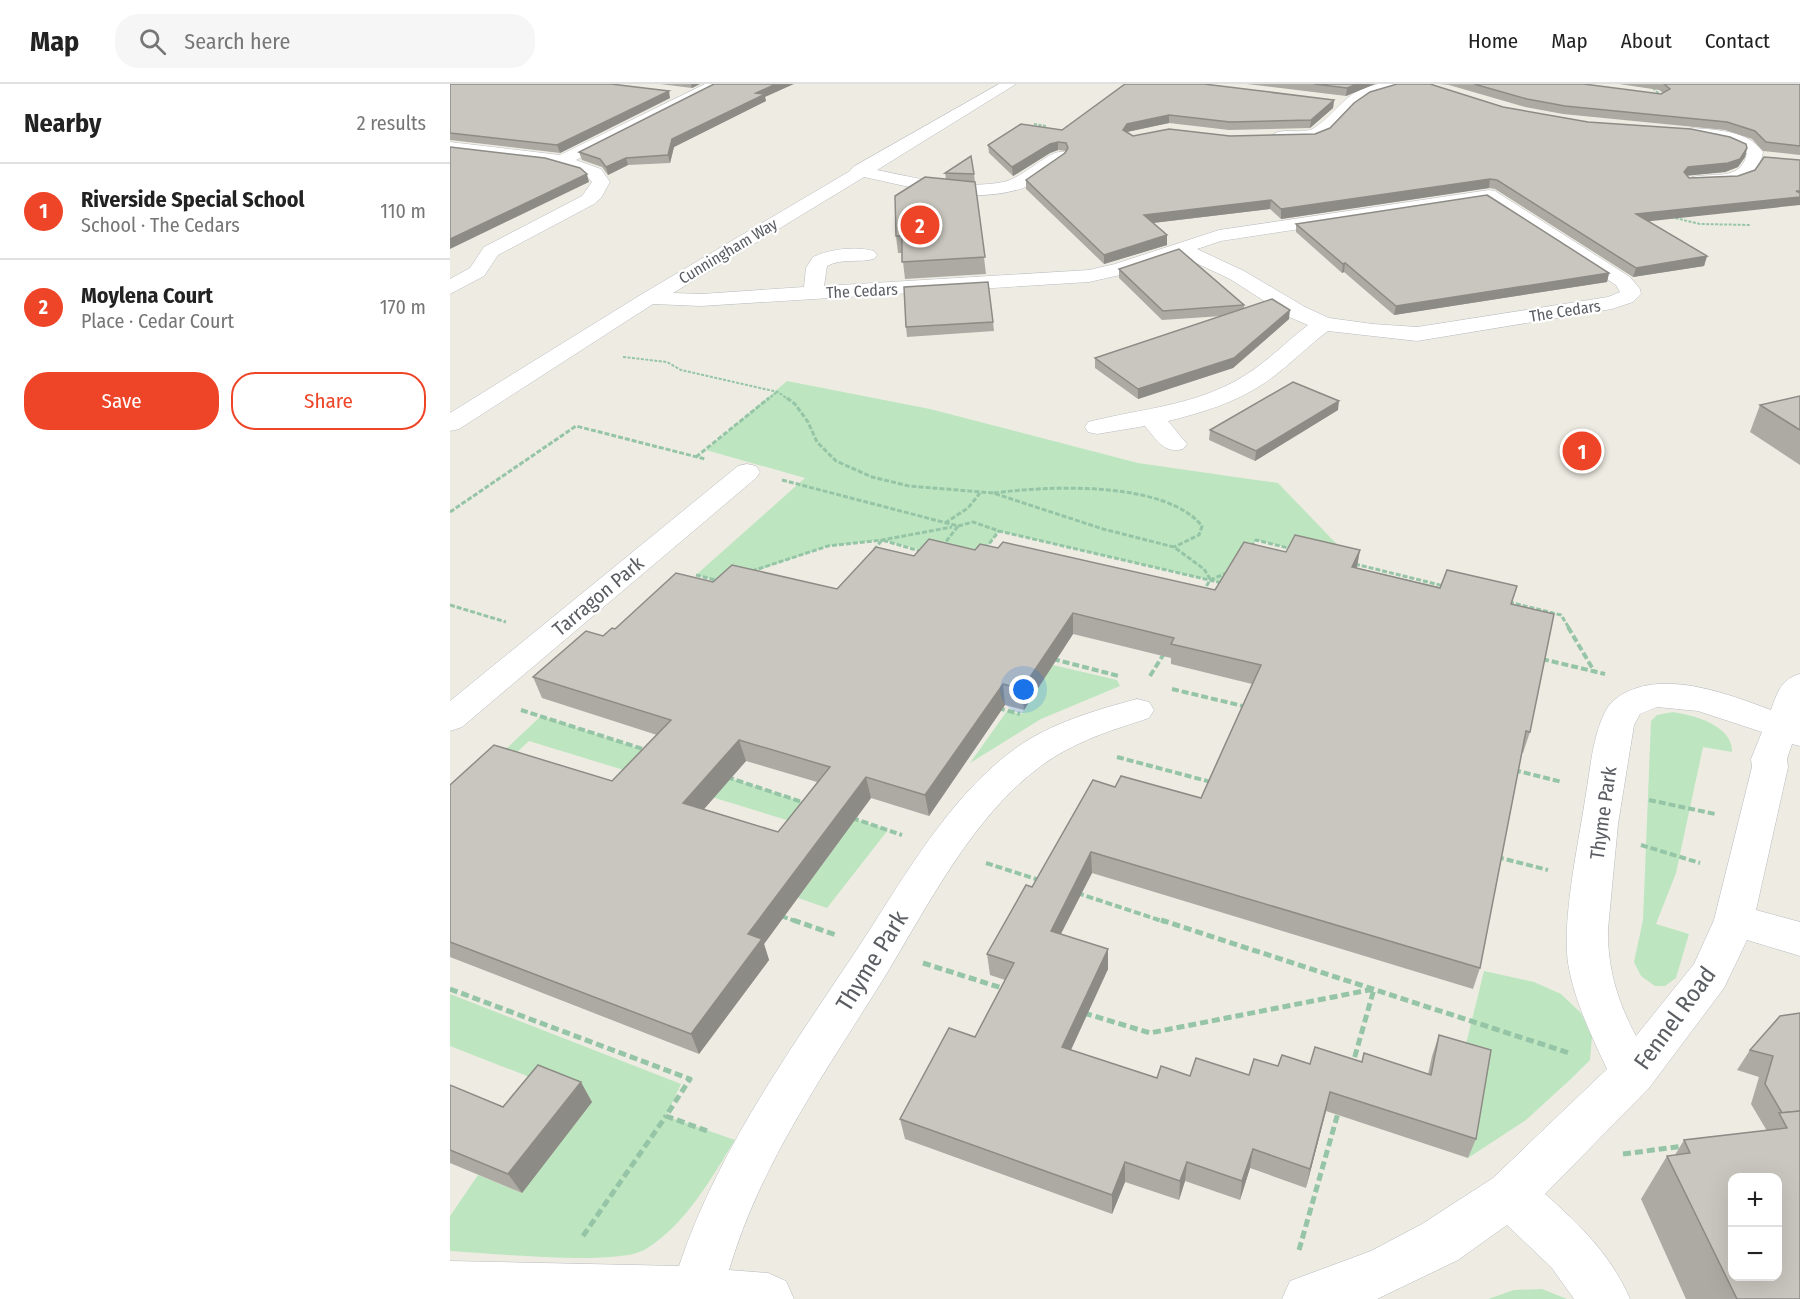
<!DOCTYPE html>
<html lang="en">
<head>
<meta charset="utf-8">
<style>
  :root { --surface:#fff; --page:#f6f6f6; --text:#222; --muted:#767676; --line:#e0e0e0; --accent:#ee4528 }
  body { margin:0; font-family:"Fira Sans Condensed",sans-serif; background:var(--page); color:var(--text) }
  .controls { position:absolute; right:18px; bottom:18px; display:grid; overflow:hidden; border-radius:12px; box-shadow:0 6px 24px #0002 }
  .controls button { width:54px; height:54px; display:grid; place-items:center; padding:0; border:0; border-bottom:2px solid var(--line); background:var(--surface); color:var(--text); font:30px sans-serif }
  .you { position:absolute; left:574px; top:606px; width:21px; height:21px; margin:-15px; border:4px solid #fff; border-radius:50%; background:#1a73e8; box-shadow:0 0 0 9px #1a73e833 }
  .badge { display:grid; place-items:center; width:39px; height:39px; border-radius:50%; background:var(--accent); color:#fff; font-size:20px; font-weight:700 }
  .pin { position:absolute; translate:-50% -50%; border:3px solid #fff; box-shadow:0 2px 6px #0006 }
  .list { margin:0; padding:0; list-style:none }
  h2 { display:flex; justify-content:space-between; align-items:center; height:78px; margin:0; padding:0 24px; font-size:26px }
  h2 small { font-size:20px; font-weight:400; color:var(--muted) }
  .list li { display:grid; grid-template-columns:39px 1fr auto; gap:18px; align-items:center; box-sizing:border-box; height:96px; padding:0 24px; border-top:2px solid var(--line) }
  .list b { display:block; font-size:22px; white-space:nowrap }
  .list p { margin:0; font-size:20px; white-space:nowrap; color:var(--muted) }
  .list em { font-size:20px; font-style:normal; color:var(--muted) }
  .actions { display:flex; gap:12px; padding:18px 24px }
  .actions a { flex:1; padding:14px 0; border:2px solid var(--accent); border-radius:24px; text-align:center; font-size:21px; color:var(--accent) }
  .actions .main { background:var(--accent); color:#fff }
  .icon { flex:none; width:33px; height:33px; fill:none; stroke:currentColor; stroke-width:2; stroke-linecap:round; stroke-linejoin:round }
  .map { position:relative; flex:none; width:1350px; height:1215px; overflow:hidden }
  header { display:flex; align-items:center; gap:36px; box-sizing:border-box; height:84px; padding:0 30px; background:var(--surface); border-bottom:2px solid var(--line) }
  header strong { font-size:28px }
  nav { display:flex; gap:33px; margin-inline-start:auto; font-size:21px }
  .search { width:420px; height:54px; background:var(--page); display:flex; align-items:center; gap:15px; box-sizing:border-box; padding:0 21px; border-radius:24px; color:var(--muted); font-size:22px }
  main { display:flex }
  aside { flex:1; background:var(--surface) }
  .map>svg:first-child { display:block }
</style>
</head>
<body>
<header>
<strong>Map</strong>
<div class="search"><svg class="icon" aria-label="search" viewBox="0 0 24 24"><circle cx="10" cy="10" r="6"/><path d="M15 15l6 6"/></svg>Search here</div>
<nav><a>Home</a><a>Map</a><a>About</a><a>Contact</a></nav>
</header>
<main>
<aside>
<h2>Nearby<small>2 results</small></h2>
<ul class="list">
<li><span class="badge">1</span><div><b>Riverside Special School</b><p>School · The Cedars</p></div><em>110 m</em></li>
<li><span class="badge">2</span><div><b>Moylena Court</b><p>Place · Cedar Court</p></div><em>170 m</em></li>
</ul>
<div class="actions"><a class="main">Save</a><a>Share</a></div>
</aside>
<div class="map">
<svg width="1350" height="1215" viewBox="0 0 1350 1215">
  <rect width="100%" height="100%" fill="#eeece2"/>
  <g fill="#bde6c0">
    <path d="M337,297L480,325L688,379L828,399L906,480L806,456L777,500L549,447L524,479L432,456L378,462L273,498L246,491L355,394L256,366Z"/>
    <path d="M603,581L667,596L670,602L591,635L520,679L557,627L571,630Z"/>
    <path d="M1223,628C1243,631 1283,641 1282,668L1253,663L1226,789L1206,840L1239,850L1226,894L1215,902H1205L1191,892L1184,878L1193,836L1201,637L1207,631Z"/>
    <path d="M91,632L438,746L377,824L348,814L392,753L79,657L29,704L21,698Z"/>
    <path d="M1034,887L1084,898L1111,910L1131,929L1142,953L1140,976L1122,994L1076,1036L1018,1074L1033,986L1011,980Z"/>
    <path d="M0,910L231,1000L216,1032L285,1056C260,1096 237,1139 196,1165C167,1183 39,1169 0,1167V1132L28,1091L72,1109L100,1001L0,962Z"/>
    <path d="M1092,1205L1117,1215H1038L1064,1206Z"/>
  </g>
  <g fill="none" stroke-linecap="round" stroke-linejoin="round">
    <g stroke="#b7babf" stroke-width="1">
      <g id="minor">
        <path d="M255,0H274L126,76L151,85L160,98L151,114L144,120L48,171L34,192L0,210V195L20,184L34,163L132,112L142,98C128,76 28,71 0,68V58L110,71Z"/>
        <path d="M549,0H566L427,86C467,94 512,106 553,98C574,94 599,65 614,68L616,72L614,76C602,85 590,97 576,103C524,122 466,104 414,93L223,209L251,210L354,203L356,184L363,173C380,165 405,162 424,167L427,171L424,175C409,179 392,174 377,182L374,202L639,186L665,180L769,146L1039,106L1045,107L1180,193L1190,205L1191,210L1183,218L1162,225L967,257L878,247C855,264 836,285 813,300C784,319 751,329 718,337L737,360L733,365C714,370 707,356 695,342L647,350L638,348L635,343L638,338C693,324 748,322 797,290C819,276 837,257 858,241L839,233L780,195L729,171L679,189L639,198L251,222L203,220L9,345L0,347V329L192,210L400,87L403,83ZM1036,117L1166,201L1170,208L1158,213L967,243L923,240L879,234L855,223L794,187L747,165L771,157Z"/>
        <path d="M928,0H956L954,3L929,9L910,16L873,53L828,58L820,53C830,41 852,52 864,44C890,27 892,8 928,0Z"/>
        <path d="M1242,44C1267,46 1297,46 1313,68C1308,99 1269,108 1242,101L1239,97L1242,93C1264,88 1291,98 1297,69L1279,58L1236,52L1234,49L1236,46Z"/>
        <path d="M297,380L306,382L310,388L306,394L12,643L0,647V617L288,382Z"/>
        <path d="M1350,590V662L1342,660L1337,675L1338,683L1306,826L1350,838V872L1297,856L1274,904L1199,1004L1095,1110C1130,1141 1161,1171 1180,1215H1124L1102,1184L1057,1141L1008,1176L927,1215H832L840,1197L921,1167L972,1140L1043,1094L1157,985C1141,951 1124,916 1118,879C1112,834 1128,762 1135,716C1140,688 1142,654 1155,628C1159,620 1164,616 1171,611C1214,585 1278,610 1321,626C1327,609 1331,595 1350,590ZM1207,623L1248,627L1312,648L1301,675L1302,683L1264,836L1244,880L1186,952C1168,919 1157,883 1158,845L1168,740L1184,641L1190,630Z"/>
        <path d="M687,615L699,618L704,626L699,634C662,646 623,658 591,682C524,731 479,819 437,889C378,985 311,1077 279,1186L318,1189L336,1197L344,1215H0V1177L229,1182C268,1066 339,968 406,867C452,797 497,714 566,664C601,639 646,626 687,615Z"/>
      </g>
    </g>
    <g stroke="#95c5a6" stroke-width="2" stroke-dasharray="3 1.5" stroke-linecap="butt">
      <path d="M1205,0L1203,4L1211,12"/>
      <path d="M584,40L596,42"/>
      <path d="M1221,133L1250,140L1301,141"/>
      <path d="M173,273L217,278L231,286L328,308L339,316"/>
      <path d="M317,316L327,308"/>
    </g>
    <g stroke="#95c5a6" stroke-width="3" stroke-dasharray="5 2" stroke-linecap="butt">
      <path d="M337,314L345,320L358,338L367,358L386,377L422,393L459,402L543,409L653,445L724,463L754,485L760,495"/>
      <path d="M246,373L319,314"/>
      <path d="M332,396L508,442L523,438L549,447L772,499"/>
      <path d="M544,409C597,402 715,396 752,442L749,451L724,463"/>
      <path d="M0,428L126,342L255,375"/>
      <path d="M495,439L518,424L530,409"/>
      <path d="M492,463L508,442"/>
      <path d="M801,463L806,456L842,465"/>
      <path d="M535,465L549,447"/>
      <path d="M424,466L432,456L473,468"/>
      <path d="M905,480L994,502"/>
      <path d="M302,487L378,462L432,456L502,443"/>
      <path d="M246,491L269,497"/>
      <path d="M753,508L760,496L779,488"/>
      <path d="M1059,518L1111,531L1119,544"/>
      <path d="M0,521L56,538"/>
    </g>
    <g stroke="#95c5a6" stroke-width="4" stroke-dasharray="7 3" stroke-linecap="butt">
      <path d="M1118,543L1144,587"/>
      <path d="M603,575L669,592"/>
      <path d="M1092,575L1155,590"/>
      <path d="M700,592L715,568"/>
      <path d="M722,605L797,623"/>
      <path d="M548,624L570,630"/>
      <path d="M71,626L196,666"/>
      <path d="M667,673L761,698"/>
      <path d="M1064,686L1112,698"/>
      <path d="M277,693L355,719"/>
      <path d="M1199,716L1265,730"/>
      <path d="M402,734L452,751"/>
      <path d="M1191,761L1250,779"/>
      <path d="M1047,773L1098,786"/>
      <path d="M536,779L589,796"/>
      <path d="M627,809L715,838"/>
      <path d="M331,832L348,838"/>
    </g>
    <g stroke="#95c5a6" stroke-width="5" stroke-dasharray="8 4" stroke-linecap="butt">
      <path d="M343,836L386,851"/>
      <path d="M711,836L1119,969"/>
      <path d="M473,879L555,905"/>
      <path d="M0,905L240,995L216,1032L260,1048"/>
      <path d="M634,929L700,949L924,905L903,979"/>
      <path d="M1173,1070L1234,1062"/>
      <path d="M133,1152L216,1032"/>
      <path d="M849,1166L888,1029"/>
    </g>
    <use href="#minor" fill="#fff" fill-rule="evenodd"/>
  </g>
  <g fill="#adaaa4" fill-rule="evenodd">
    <path d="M0,0L220,14L110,69L0,56Z"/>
    <path d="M210,0H250L242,4Z"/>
    <path d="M675,0L884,16L883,24L860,44L779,46L719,39L676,48L683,52H780L865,50L1053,23L1138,38L1297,64L1295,73L1288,83L1275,88L1237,91L1239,94L1288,92L1350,76L1198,138L1257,172L1254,182L1183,193L1045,105L1039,104L831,135L820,125L703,139L717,161L654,180L576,105V96L615,69L616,67L608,66L600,69L563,92L539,69L538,61L612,46Z"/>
    <path d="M797,0H925L896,12Z"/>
    <path d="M989,0H1134L1211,10L1213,9L1209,6L1169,0H1350V71L1313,67L1302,55L1275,46L1113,30L1075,23L999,1Z"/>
    <path d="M315,13L316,17L224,63L220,79L178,81L158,91L152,83L132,76L129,68Z"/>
    <path d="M495,89L524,90L536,190L455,195L452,169H448L446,152L496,95Z"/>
    <path d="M846,140L1159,189L1157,198L944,231L894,188L892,189L846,148Z"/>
    <path d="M669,185L794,221V225L839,235L783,284L688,315L645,284V274L772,232L712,236L669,194Z"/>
    <path d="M543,238L544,247L457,253L456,243Z"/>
    <path d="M1350,312V381L1300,348L1310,321Z"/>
    <path d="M888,326L805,377L759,356L760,346Z"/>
    <path d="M548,464L765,506L836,468L910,466L907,484L1062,520L1080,648L1073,669H1072L1030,884L1023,905L642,789L611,850L658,885L621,966L707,994L740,992L799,991L828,982L860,980L912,978L978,990L982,972L989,951L1026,1055L1018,1074L876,1027L856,1104L800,1084L790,1116L735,1097L729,1116L675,1098L662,1130L455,1055L450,1035L525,953L555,896L540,891L537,870L582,803L665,703L751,714L802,600L721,580V574L623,550L574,626L555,621L479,732L421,714L314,860L319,876L249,970L0,873V701L162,697L207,651L92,614L83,593L165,545L263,498L387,505L464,472ZM296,677L367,698L328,748L254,725Z"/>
    <path d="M1330,932L1350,1215H1236L1191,1115L1217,1072L1225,1071L1234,1056L1317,1047L1301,1020L1309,993L1287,986L1300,966Z"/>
    <path d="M0,1001L53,1023L142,1018L72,1109L0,1079Z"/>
  </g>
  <g fill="#8d8b86">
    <path d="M241,0H250L242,4Z"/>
    <path d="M326,0H344L315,13L316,17L224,63L220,79L218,71L222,55L306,9Z"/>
    <path d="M907,0H925L896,12L897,4Z"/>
    <path d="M219,7L220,14L110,69L107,61Z"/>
    <path d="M884,16L883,24L860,44L861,36Z"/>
    <path d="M719,31V39L677,48L673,46L677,40Z"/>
    <path d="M608,58V66L600,69L563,92L562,83L600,60Z"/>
    <path d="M1297,64L1295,73L1288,83L1275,88L1235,92L1234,88L1238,83Z"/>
    <path d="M176,74L178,81L158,91L156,83Z"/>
    <path d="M137,90L139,98L0,165V155Z"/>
    <path d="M1040,95L1039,104L831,135V125Z"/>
    <path d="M1346,107H1350V121L1183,139L1186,130Z"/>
    <path d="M821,116L820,125L694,140V131Z"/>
    <path d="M717,151V161L654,180V171Z"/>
    <path d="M1257,172L1254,182L1183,193L1186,184Z"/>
    <path d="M895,179L894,188L892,189L893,180Z"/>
    <path d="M1159,189L1157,198L944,231L946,222Z"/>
    <path d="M840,226L839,235L783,284L688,315V305Z"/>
    <path d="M889,317L888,326L805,377L806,367Z"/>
    <path d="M910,466L906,486L902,483Z"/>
    <path d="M623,529V550L574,626L572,605Z"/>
    <path d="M553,600L555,621L479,732L475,711Z"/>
    <path d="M289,656L296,677L241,740L233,719Z"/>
    <path d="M416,693L421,714L314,860L319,876L249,970L241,950L298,850Z"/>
    <path d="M641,768L642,789L602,867L601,847Z"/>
    <path d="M658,865V885L613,983L612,963Z"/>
    <path d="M131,998L142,1018L72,1109L58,1090Z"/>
    <path d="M880,1008L876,1027L856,1104L860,1085Z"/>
    <path d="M803,1065L800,1084L790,1116L792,1097Z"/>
    <path d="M675,1078V1098L662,1130V1111Z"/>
    <path d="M737,1078L735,1097L729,1116L730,1097Z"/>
  </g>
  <g fill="#c9c6bf" stroke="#8d8b86" stroke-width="1.5" fill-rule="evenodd">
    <path d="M0,0H161L219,7L107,61L0,49Z"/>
    <path d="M264,0H326L306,9L315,10L222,55L218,71L176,74L156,83L150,75L129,68Z"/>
    <path d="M675,0H754L884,16L861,36L780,38L719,31L677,40L673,46L683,52L719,45L780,52L865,50L880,44L904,19L920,8L947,0H980L1053,23L1138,38L1241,45L1280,53L1296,60L1297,64L1290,75L1278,79L1238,83L1234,88L1239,94L1288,92L1305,86L1314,73L1350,76V107H1346L1350,109V113L1186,130L1257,172L1186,184L1047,96L1040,95L831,125L821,116L694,131L717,151L654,171L576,96L615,69L618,64L616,59L608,58L600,60L562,83L538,61L571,40L612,46Z"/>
    <path d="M864,0H907L897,4Z"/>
    <path d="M1024,0H1134L1211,10L1220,5L1214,0H1350V62L1316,58L1305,47L1277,38L1115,22L1077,15Z"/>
    <path d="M0,63L95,74L130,84L137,90L0,155Z"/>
    <path d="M521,72L524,90L495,89Z"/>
    <path d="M475,93L525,98L535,173L452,178V152H446L445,112Z"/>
    <path d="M1037,111L1159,189L946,222L895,179L893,180L846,140Z"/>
    <path d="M729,165L794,221L713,227L669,185Z"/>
    <path d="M538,198L543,238L456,243L454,203Z"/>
    <path d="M822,215L840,226L784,274L688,305L645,274Z"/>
    <path d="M843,298L889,317L806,367L760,346Z"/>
    <path d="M1350,312V346L1310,321Z"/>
    <path d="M845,451L910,466L902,483L990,504L997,486L1067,502L1061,520L1104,530L1080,648L1076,647L1030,884L641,768L601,847L658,865L612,963L707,994L711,982L740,992L746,974L799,991L804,975L828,982L832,971L860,980L865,963L912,978L914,969L981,991L989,951L1041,966L1026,1055L880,1008L860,1085L803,1065L792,1097L737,1078L730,1097L675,1078L662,1111L450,1035L499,944L525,953L564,879L537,870L576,801L582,803L643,696L665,703L671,692L751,714L811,581L721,560L724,554L623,529L572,605L553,600L475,711L416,693L298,850L312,855L241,950L0,858V701L44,661L162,697L221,636L83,593L136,547L153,552L162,544L165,545L226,489L263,498L282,481L387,505L426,463L464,472L479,455L525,466L530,460L548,464L553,458L765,506L794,458L836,468ZM289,656L380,683L328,748L233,719Z"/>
    <path d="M1350,929V1027L1332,1029L1315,1000L1323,972L1300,966L1330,932Z"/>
    <path d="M88,981L131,998L58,1090L0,1066V1001L53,1023Z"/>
    <path d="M1350,1027V1215H1287L1217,1072L1240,1069L1234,1056L1337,1044L1329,1029ZM1282,1094H1328V1192H1282Z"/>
  </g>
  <g text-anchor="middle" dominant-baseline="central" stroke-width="4.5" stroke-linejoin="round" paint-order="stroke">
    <g font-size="16" fill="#5a5e63" stroke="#fff">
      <text transform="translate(278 167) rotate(-31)">Cunningham Way</text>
      <text transform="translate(412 207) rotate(-3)">The Cedars</text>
      <text transform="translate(1115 227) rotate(-9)">The Cedars</text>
    </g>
    <g font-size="20" fill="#5a5e63" stroke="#fff">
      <text transform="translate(148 512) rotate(-40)">Tarragon Park</text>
      <text transform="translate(1153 729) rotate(-82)">Thyme Park</text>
    </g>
    <g font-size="24" fill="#5a5e63" stroke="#fff">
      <text transform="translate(422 877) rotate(-58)">Thyme Park</text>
      <text transform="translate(1225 934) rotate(-54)">Fennel Road</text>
    </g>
  </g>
</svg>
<div class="controls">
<button>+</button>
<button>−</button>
</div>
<div class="you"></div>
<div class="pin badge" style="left:1132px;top:367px">1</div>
<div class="pin badge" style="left:470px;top:141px">2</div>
</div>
</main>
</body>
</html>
